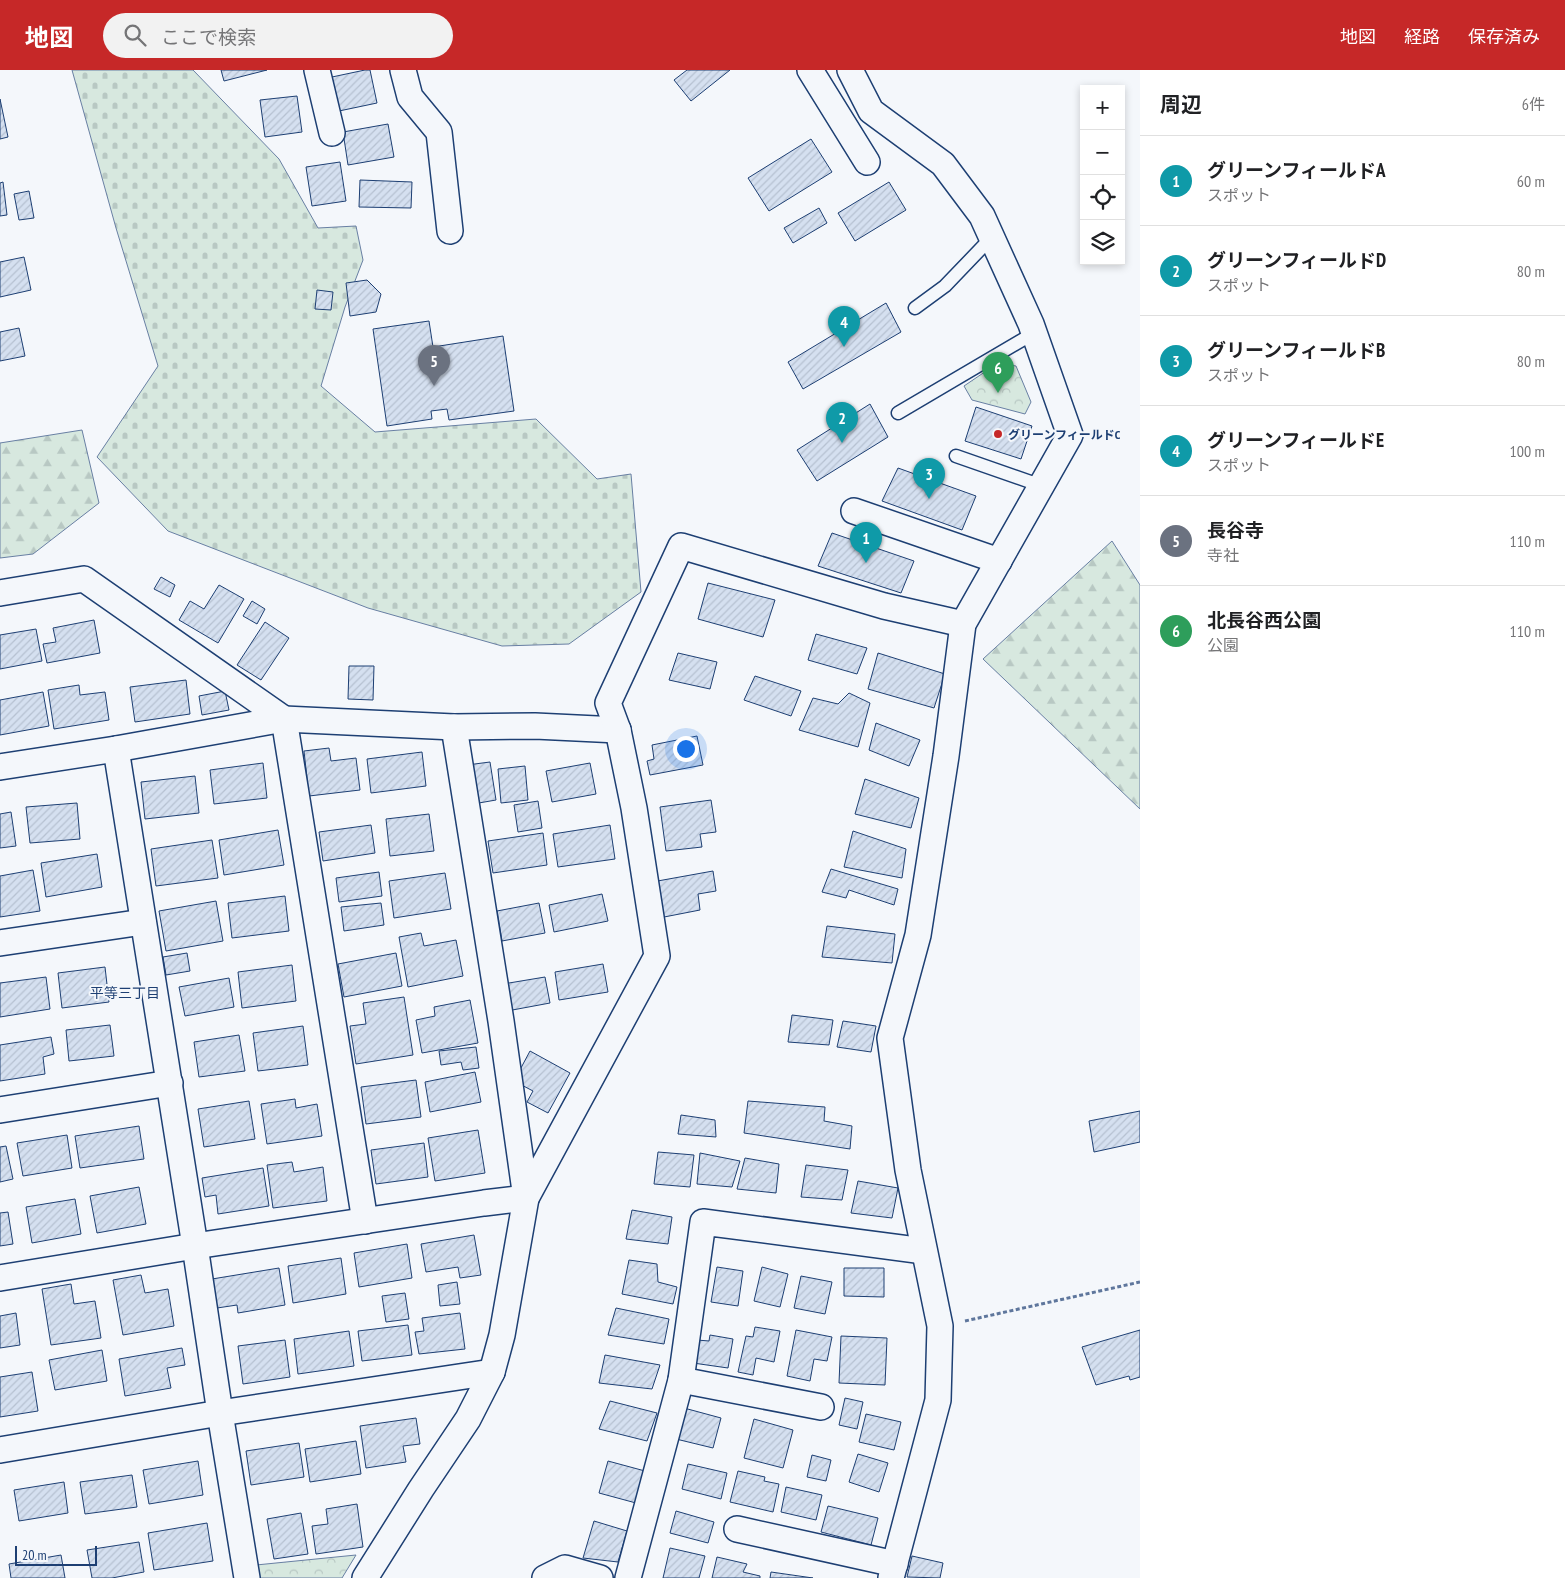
<!DOCTYPE html>
<html lang="ja">
<head>
<meta charset="utf-8">
<style>
  :root { --surface:#fff; --page:#f2f2f2; --text:#202124; --muted:#757577; --line:#e0e0e0; --accent:#c62828 }
  body { margin:0; font-family:"PT Sans Narrow","Noto Sans JP",sans-serif; background:var(--page); color:var(--text) }
  .controls { position:absolute; right:15px; top:15px; display:grid; overflow:hidden; border-radius:0px; box-shadow:0 2px 8px #0003 }
  .controls button { width:45px; height:45px; display:grid; place-items:center; padding:0; border:0; border-bottom:1px solid var(--line); background:var(--surface); color:var(--text); font:25px sans-serif }
  .scale { position:absolute; left:15px; bottom:12px; width:82px; box-sizing:border-box; padding-left:5px; border:2px solid #1d3f73; border-top:0; font-size:14px; line-height:18px; white-space:nowrap; color:#1d3f73; -webkit-text-stroke:4px #f4f7fb; paint-order:stroke }
  .you { position:absolute; left:685px; top:678px; width:18px; height:18px; margin:-12px; border:4px solid #fff; border-radius:50%; background:#1a73e8; box-shadow:0 0 0 8px #1a73e833 }
  .badge { display:grid; place-items:center; width:32px; height:32px; border-radius:50%; background:var(--accent); color:#fff; font-size:16px; font-weight:700 }
  .pin { position:absolute; translate:-50% -41px; filter:drop-shadow(0 1px 2px #0008) }
  .pin::after { content:''; position:absolute; top:26px; width:18px; height:15px; background:inherit; clip-path:polygon(0 0,100% 0,50% 100%) }
  .list { margin:0; padding:0; list-style:none }
  h2 { display:flex; justify-content:space-between; align-items:center; height:65px; margin:0; padding:0 20px; font-size:21px }
  h2 small { font-size:16px; font-weight:400; color:var(--muted) }
  .list li { display:grid; grid-template-columns:32px 1fr auto; gap:15px; align-items:center; box-sizing:border-box; height:90px; padding:0 20px; border-top:1px solid var(--line) }
  .list b { display:block; font-size:19px; white-space:nowrap }
  .list p { margin:0; font-size:16px; white-space:nowrap; color:var(--muted) }
  .list em { font-size:16px; font-style:normal; color:var(--muted) }
  .icon { flex:none; width:28px; height:28px; fill:none; stroke:currentColor; stroke-width:2; stroke-linecap:round; stroke-linejoin:round }
  .map { position:relative; flex:none; width:1140px; height:1508px; overflow:hidden }
  header { display:flex; align-items:center; gap:30px; box-sizing:border-box; height:70px; padding:0 25px; background:var(--accent); color:#fff }
  header strong { font-size:24px }
  nav { display:flex; gap:28px; margin-inline-start:auto; font-size:18px }
  .search { width:350px; height:45px; background:var(--page); display:flex; align-items:center; gap:12px; box-sizing:border-box; padding:0 18px; border-radius:28px; color:var(--muted); font-size:19px }
  main { display:flex }
  aside { flex:1; background:var(--surface) }
  .map>svg:first-child { display:block }
</style>
</head>
<body>
<header>
<strong>地図</strong>
<div class="search"><svg class="icon" aria-label="search" viewBox="0 0 24 24"><circle cx="10" cy="10" r="6"/><path d="M15 15l6 6"/></svg>ここで検索</div>
<nav><a>地図</a><a>経路</a><a>保存済み</a></nav>
</header>
<main>
<div class="map">
<svg width="1140" height="1508" viewBox="0 0 1140 1508">
  <defs>
    <pattern id="forest-firs" width="22" height="20" patternUnits="userSpaceOnUse" patternTransform="scale(1.25)"><rect width="22" height="20" fill="#d7e8df"/><path d="M5 1l3.5 6h-7zM16 11l3.5 6h-7z" fill="#b8c8c3"/></pattern>
    <pattern id="cemetery-stones" width="16" height="16" patternUnits="userSpaceOnUse" patternTransform="scale(1.25)"><rect width="16" height="16" fill="#d7e8df"/><path d="M2 7V4a2 2 0 0 1 4 0v3zM10 15v-3a2 2 0 0 1 4 0v3z" fill="#b8c8c3"/></pattern>
    <pattern id="park-crowns" width="20" height="18" patternUnits="userSpaceOnUse" patternTransform="scale(1.25)"><rect width="20" height="18" fill="#d7e8df"/><path d="M2 6a3 3 0 1 1 6 0M12 15a3 3 0 1 1 6 0" fill="none" stroke="#b8c8c3"/></pattern>
    <pattern id="building-hatch" width="6" height="6" patternUnits="userSpaceOnUse" patternTransform="scale(1.25)"><rect width="6" height="6" fill="#d5e0f0"/><path d="M-1 1l2-2M0 6l6-6M5 7l2-2" fill="none" stroke="#b6c1d1"/></pattern>
  </defs>
  <rect width="100%" height="100%" fill="#f4f7fb"/>
  <g fill="url(#forest-firs)" stroke="#687fa3">
    <path d="M82,360L99,433L33,484L0,488V373Z"/>
    <path d="M1112,471L1140,515V739L983,589Z"/>
  </g>
  <path fill="url(#cemetery-stones)" stroke="#687fa3" d="M72,0H193L279,89L318,158L356,156L363,190L345,237L321,316L375,362L536,349L597,409L631,404L641,522L569,574L502,576L368,538L168,461L97,387L158,296L116,158Z"/>
  <g fill="url(#park-crowns)" stroke="#687fa3">
    <path d="M998,293L1016,296L1031,332L1025,344L972,330L964,316Z"/>
    <path d="M356,1485L342,1508H257L256,1495Z"/>
  </g>
  <g fill="url(#building-hatch)" stroke="#1d3f73">
    <path d="M221,0H267L224,11Z"/>
    <path d="M365,0H370L377,33L339,41L332,7Z"/>
    <path d="M687,0H730L691,31L674,10Z"/>
    <path d="M297,26L302,62L265,67L260,30Z"/>
    <path d="M0,29L8,67L0,69Z"/>
    <path d="M388,54L394,87L348,95L343,62Z"/>
    <path d="M811,69L832,102L769,141L748,108Z"/>
    <path d="M340,92L346,131L312,136L306,97Z"/>
    <path d="M360,110L412,112L411,138L359,137Z"/>
    <path d="M3,112L7,145L0,146V113Z"/>
    <path d="M889,112L906,140L855,171L838,143Z"/>
    <path d="M29,121L34,148L19,150L14,124Z"/>
    <path d="M819,138L827,153L793,173L784,158Z"/>
    <path d="M24,187L31,220L0,227V192Z"/>
    <path d="M367,210L381,224L376,242L350,246L346,213Z"/>
    <path d="M317,220L333,222L331,240L315,239Z"/>
    <path d="M886,233L901,262L803,319L788,292Z"/>
    <path d="M429,251L433,277L503,266L514,341L449,350L447,339L431,341L432,349L387,356L373,259Z"/>
    <path d="M19,258L25,286L0,291V262Z"/>
    <path d="M870,334L888,367L817,411L797,380Z"/>
    <path d="M976,337L1032,356L1021,389L965,371Z"/>
    <path d="M898,398L976,426L962,460L882,431Z"/>
    <path d="M832,463L914,491L901,523L818,496Z"/>
    <path d="M161,507L175,515L170,527L154,519Z"/>
    <path d="M708,513L775,530L763,567L698,549Z"/>
    <path d="M219,515L244,529L218,573L179,550L190,531L204,539Z"/>
    <path d="M252,531L265,539L257,554L243,546Z"/>
    <path d="M94,550L100,583L47,593L43,574L56,572L53,558Z"/>
    <path d="M265,552L289,568L261,610L237,595Z"/>
    <path d="M36,559L42,591L0,599V565Z"/>
    <path d="M816,564L867,578L857,604L808,590Z"/>
    <path d="M678,583L717,592L710,619L669,610Z"/>
    <path d="M878,583L945,604L934,638L868,619Z"/>
    <path d="M349,596H374L373,630L348,629Z"/>
    <path d="M755,606L801,621L791,646L744,630Z"/>
    <path d="M186,610L190,644L135,652L130,617Z"/>
    <path d="M79,615L80,625L105,622L109,650L54,659L48,620Z"/>
    <path d="M225,621L229,640L202,645L199,626Z"/>
    <path d="M43,622L49,656L0,665V630Z"/>
    <path d="M849,623L870,633L858,677L799,660L813,628L838,634Z"/>
    <path d="M876,653L920,670L909,696L869,680Z"/>
    <path d="M697,666L703,695L650,705L647,691L654,689L652,675Z"/>
    <path d="M329,678L331,691L356,688L360,720L309,726L304,681Z"/>
    <path d="M422,682L426,716L371,723L367,689Z"/>
    <path d="M490,692L496,730L473,734L467,695Z"/>
    <path d="M263,693L267,728L214,734L210,700Z"/>
    <path d="M590,693L596,724L552,732L546,701Z"/>
    <path d="M525,696L528,730L501,733L498,699Z"/>
    <path d="M195,706L199,743L145,749L141,712Z"/>
    <path d="M865,709L919,728L911,758L855,744Z"/>
    <path d="M711,730L716,762L700,764L702,777L666,781L660,737Z"/>
    <path d="M538,731L542,758L518,762L514,735Z"/>
    <path d="M77,733L80,769L30,773L26,737Z"/>
    <path d="M11,742L16,776L0,778V744Z"/>
    <path d="M429,744L434,781L390,786L386,749Z"/>
    <path d="M371,755L375,783L323,791L319,762Z"/>
    <path d="M610,755L615,789L558,797L553,764Z"/>
    <path d="M278,760L284,795L224,805L219,770Z"/>
    <path d="M853,761L906,779L902,808L844,797Z"/>
    <path d="M543,763L547,795L493,803L488,771Z"/>
    <path d="M212,770L218,808L156,816L151,779Z"/>
    <path d="M97,784L102,817L46,827L41,793Z"/>
    <path d="M831,799L898,819L894,835L849,820L846,828L822,822Z"/>
    <path d="M33,800L40,841L0,847V806Z"/>
    <path d="M713,801L716,821L698,824L700,840L659,848L652,812Z"/>
    <path d="M379,802L382,826L339,832L336,808Z"/>
    <path d="M445,803L451,839L394,848L389,811Z"/>
    <path d="M602,824L608,851L554,862L549,835Z"/>
    <path d="M285,826L289,861L232,868L228,833Z"/>
    <path d="M216,831L223,871L166,881L159,841Z"/>
    <path d="M381,833L384,855L344,861L341,837Z"/>
    <path d="M539,833L545,863L502,871L497,841Z"/>
    <path d="M827,856L895,864L892,893L822,887Z"/>
    <path d="M421,863L424,876L456,870L463,906L408,917L399,867Z"/>
    <path d="M187,883L190,901L166,905L163,887Z"/>
    <path d="M396,883L402,916L344,927L338,894Z"/>
    <path d="M603,894L608,922L559,930L555,902Z"/>
    <path d="M292,895L296,931L242,938L238,902Z"/>
    <path d="M105,897L109,932L62,938L58,903Z"/>
    <path d="M46,907L50,939L0,947V913Z"/>
    <path d="M545,907L550,933L507,941L503,914Z"/>
    <path d="M229,908L234,937L185,946L179,917Z"/>
    <path d="M404,927L413,985L356,994L350,956L366,954L363,933Z"/>
    <path d="M470,930L478,973L422,983L416,950L435,946L434,937Z"/>
    <path d="M792,945L833,950L829,975L788,972Z"/>
    <path d="M843,951L876,956L871,982L837,977Z"/>
    <path d="M110,955L114,986L69,991L66,960Z"/>
    <path d="M303,956L308,995L258,1001L253,963Z"/>
    <path d="M239,965L245,1001L199,1007L194,972Z"/>
    <path d="M51,967L54,984L43,987L45,1004L0,1011V975Z"/>
    <path d="M476,977L479,998L463,1000L461,992L441,995L439,981Z"/>
    <path d="M530,981L570,1003L548,1043L527,1032L533,1021L514,1011Z"/>
    <path d="M475,1002L481,1032L430,1042L425,1012Z"/>
    <path d="M416,1010L421,1047L366,1054L361,1017Z"/>
    <path d="M295,1029L296,1038L317,1034L322,1066L267,1074L261,1034Z"/>
    <path d="M249,1031L255,1069L204,1077L198,1039Z"/>
    <path d="M748,1031L825,1037L824,1051L852,1056L850,1079L744,1063Z"/>
    <path d="M1140,1041V1072L1094,1082L1089,1051Z"/>
    <path d="M681,1045L715,1050L716,1067L678,1064Z"/>
    <path d="M139,1056L144,1089L80,1098L75,1066Z"/>
    <path d="M478,1060L485,1103L435,1111L428,1068Z"/>
    <path d="M67,1065L72,1098L23,1106L17,1073Z"/>
    <path d="M424,1073L428,1107L376,1114L371,1080Z"/>
    <path d="M6,1076L13,1109L0,1112V1077Z"/>
    <path d="M658,1082L694,1085L690,1117L654,1114Z"/>
    <path d="M700,1083L740,1091L732,1117L697,1114Z"/>
    <path d="M745,1088L779,1094L776,1123L737,1119Z"/>
    <path d="M292,1092L294,1102L323,1097L327,1131L273,1138L267,1095Z"/>
    <path d="M806,1095L848,1100L842,1130L801,1127Z"/>
    <path d="M263,1098L269,1136L218,1144L216,1125L205,1127L202,1108Z"/>
    <path d="M858,1111L898,1118L892,1148L851,1143Z"/>
    <path d="M139,1117L146,1154L97,1163L90,1126Z"/>
    <path d="M75,1129L81,1164L32,1173L26,1137Z"/>
    <path d="M632,1140L672,1147L668,1174L626,1169Z"/>
    <path d="M8,1142L13,1174L0,1176V1143Z"/>
    <path d="M474,1165L481,1205L460,1208L458,1197L426,1202L421,1174Z"/>
    <path d="M407,1174L412,1208L359,1217L354,1183Z"/>
    <path d="M341,1188L346,1224L293,1233L288,1196Z"/>
    <path d="M629,1190L657,1194L658,1212L677,1217L673,1234L622,1224Z"/>
    <path d="M717,1197L743,1201L738,1236L711,1232Z"/>
    <path d="M762,1197L788,1204L780,1237L754,1231Z"/>
    <path d="M279,1198L285,1235L238,1243L237,1235L217,1238L212,1209Z"/>
    <path d="M844,1198H884V1227L844,1226Z"/>
    <path d="M141,1205L145,1223L168,1219L174,1256L123,1265L113,1210Z"/>
    <path d="M801,1206L832,1212L825,1244L794,1238Z"/>
    <path d="M457,1212L460,1234L440,1236L438,1215Z"/>
    <path d="M71,1214L74,1234L95,1231L101,1268L51,1275L42,1219Z"/>
    <path d="M405,1223L409,1249L386,1252L382,1226Z"/>
    <path d="M616,1238L669,1249L664,1274L608,1265Z"/>
    <path d="M16,1243L20,1275L0,1278V1246Z"/>
    <path d="M460,1243L465,1279L419,1284L415,1262L424,1261L422,1248Z"/>
    <path d="M408,1255L412,1285L362,1291L358,1261Z"/>
    <path d="M755,1257L780,1261L774,1292L756,1288L753,1305L738,1302L746,1266L753,1267Z"/>
    <path d="M796,1260L832,1267L827,1291L814,1289L810,1311L787,1306Z"/>
    <path d="M1140,1260V1307L1130,1310L1129,1306L1096,1315L1082,1277Z"/>
    <path d="M349,1261L354,1296L298,1304L294,1269Z"/>
    <path d="M710,1265L733,1269L728,1298L693,1293L697,1270L709,1271Z"/>
    <path d="M841,1266L887,1268L885,1315L839,1313Z"/>
    <path d="M285,1270L290,1307L243,1314L238,1276Z"/>
    <path d="M182,1278L185,1295L167,1298L171,1318L125,1326L119,1289Z"/>
    <path d="M102,1280L107,1311L55,1320L49,1290Z"/>
    <path d="M605,1285L660,1295L652,1319L599,1313Z"/>
    <path d="M32,1302L38,1341L0,1347V1307Z"/>
    <path d="M845,1328L863,1332L857,1359L839,1355Z"/>
    <path d="M610,1331L657,1343L647,1371L599,1359Z"/>
    <path d="M684,1338L721,1348L713,1378L676,1369Z"/>
    <path d="M866,1344L901,1352L894,1380L859,1372Z"/>
    <path d="M416,1348L420,1374L403,1376L406,1392L366,1398L360,1356Z"/>
    <path d="M754,1349L793,1360L783,1398L744,1388Z"/>
    <path d="M356,1371L361,1404L310,1412L305,1379Z"/>
    <path d="M299,1373L304,1407L251,1415L246,1381Z"/>
    <path d="M858,1384L888,1393L879,1422L849,1412Z"/>
    <path d="M812,1385L831,1390L826,1411L807,1407Z"/>
    <path d="M198,1391L203,1425L149,1434L143,1400Z"/>
    <path d="M608,1391L645,1401L636,1433L599,1423Z"/>
    <path d="M688,1394L727,1403L721,1429L682,1419Z"/>
    <path d="M738,1401L765,1407L764,1411L779,1414L773,1442L730,1432Z"/>
    <path d="M132,1405L137,1437L85,1444L80,1412Z"/>
    <path d="M64,1412L68,1443L19,1451L14,1420Z"/>
    <path d="M786,1417L822,1425L816,1450L781,1442Z"/>
    <path d="M357,1434L363,1477L316,1484L312,1456L328,1454L326,1439Z"/>
    <path d="M828,1436L878,1448L871,1475L821,1462Z"/>
    <path d="M676,1441L714,1452L708,1473L670,1463Z"/>
    <path d="M301,1443L308,1484L274,1489L267,1449Z"/>
    <path d="M594,1451L627,1461L618,1492L583,1488Z"/>
    <path d="M207,1453L213,1491L154,1500L148,1463Z"/>
    <path d="M139,1472L144,1502L112,1508H92L87,1480Z"/>
    <path d="M670,1478L705,1486L699,1508H663Z"/>
    <path d="M61,1485L65,1508H11L9,1494Z"/>
    <path d="M912,1486L943,1493L940,1508L907,1507Z"/>
    <path d="M717,1487L747,1494L743,1502L760,1506V1508H712Z"/>
    <path d="M771,1502L813,1508H770Z"/>
  </g>
  <g fill="none" stroke-linecap="round" stroke-linejoin="round">
    <g stroke="#1d3f73" stroke-width="15">
      <g id="service">
        <path d="M915,238L945,216L992,167"/>
        <path d="M898,343L1034,263"/>
        <path d="M956,386L1042,416"/>
      </g>
    </g>
    <g stroke="#1d3f73" stroke-width="28">
      <g id="minor">
        <path d="M317,0L332,63"/>
        <path d="M403,0L410,27L439,62L450,161"/>
        <path d="M810,0L867,92"/>
        <path d="M850,0L871,41L943,94L982,146L1031,254L1070,365L963,554L946,686L918,865L890,968L908,1100L940,1256L938,1330L891,1508"/>
        <path d="M854,441L999,491"/>
        <path d="M0,523L84,509L284,649L365,1151"/>
        <path d="M454,657L501,951L526,1128"/>
        <path d="M116,679L195,1176L220,1343L247,1508"/>
        <path d="M0,697L116,679L284,649L454,657L535,656L618,660"/>
        <path d="M0,873L143,852"/>
        <path d="M0,1040L170,1013"/>
        <path d="M0,1208L195,1176L484,1133L526,1128"/>
        <path d="M681,1310L821,1337"/>
        <path d="M0,1380L220,1343L492,1302"/>
        <path d="M737,1459L895,1494"/>
        <path d="M365,1508L421,1419L468,1349L492,1302L502,1265L526,1128L657,886L634,738L618,660L608,633L681,476L884,536L963,554"/>
        <path d="M545,1508L565,1498L600,1508"/>
        <path d="M628,1508L681,1310L703,1152L924,1181"/>
      </g>
    </g>
    <path stroke="#5e769c" stroke-width="3" stroke-dasharray="4 2.5" stroke-linecap="butt" d="M965,1251L1140,1212"/>
    <use href="#service" stroke="#f4f7fb" stroke-width="12"/>
    <use href="#minor" stroke="#f4f7fb" stroke-width="25"/>
  </g>
  <circle fill="#c62828" stroke="#f4f7fb" stroke-width="2" cx="998" cy="364" r="5"/>
  <g text-anchor="middle" dominant-baseline="central" stroke-width="4" stroke-linejoin="round" paint-order="stroke">
    <g font-size="12" font-weight="bold" fill="#1d3f73" stroke="#f4f7fb" text-anchor="start">
      <text x="1008" y="364">グリーンフィールドC</text>
    </g>
    <g font-size="14" fill="#1d3f73" stroke="#f4f7fb">
      <text x="125" y="923">平等三丁目</text>
    </g>
  </g>
</svg>
<div class="controls">
<button>+</button>
<button>−</button>
<button><svg class="icon" aria-label="locate" viewBox="0 0 24 24"><circle cx="12" cy="12" r="6"/><path d="M12 2v4M12 18v4M2 12h4M18 12h4"/></svg></button>
<button><svg class="icon" aria-label="layers" viewBox="0 0 24 24"><path d="M12 4l9 5-9 5-9-5zM3 14l9 5 9-5"/></svg></button>
</div>
<div class="scale">20 m</div>
<div class="you"></div>
<div class="pin badge" style="left:866px;top:493px;background:#0f9aa8">1</div>
<div class="pin badge" style="left:842px;top:373px;background:#0f9aa8">2</div>
<div class="pin badge" style="left:929px;top:429px;background:#0f9aa8">3</div>
<div class="pin badge" style="left:844px;top:277px;background:#0f9aa8">4</div>
<div class="pin badge" style="left:434px;top:316px;background:#6b7280">5</div>
<div class="pin badge" style="left:998px;top:323px;background:#2e9e5b">6</div>
</div>
<aside>
<h2>周辺<small>6件</small></h2>
<ul class="list">
<li><span class="badge" style="background:#0f9aa8">1</span><div><b>グリーンフィールドA</b><p>スポット</p></div><em>60 m</em></li>
<li><span class="badge" style="background:#0f9aa8">2</span><div><b>グリーンフィールドD</b><p>スポット</p></div><em>80 m</em></li>
<li><span class="badge" style="background:#0f9aa8">3</span><div><b>グリーンフィールドB</b><p>スポット</p></div><em>80 m</em></li>
<li><span class="badge" style="background:#0f9aa8">4</span><div><b>グリーンフィールドE</b><p>スポット</p></div><em>100 m</em></li>
<li><span class="badge" style="background:#6b7280">5</span><div><b>長谷寺</b><p>寺社</p></div><em>110 m</em></li>
<li><span class="badge" style="background:#2e9e5b">6</span><div><b>北長谷西公園</b><p>公園</p></div><em>110 m</em></li>
</ul>
</aside>
</main>
</body>
</html>
